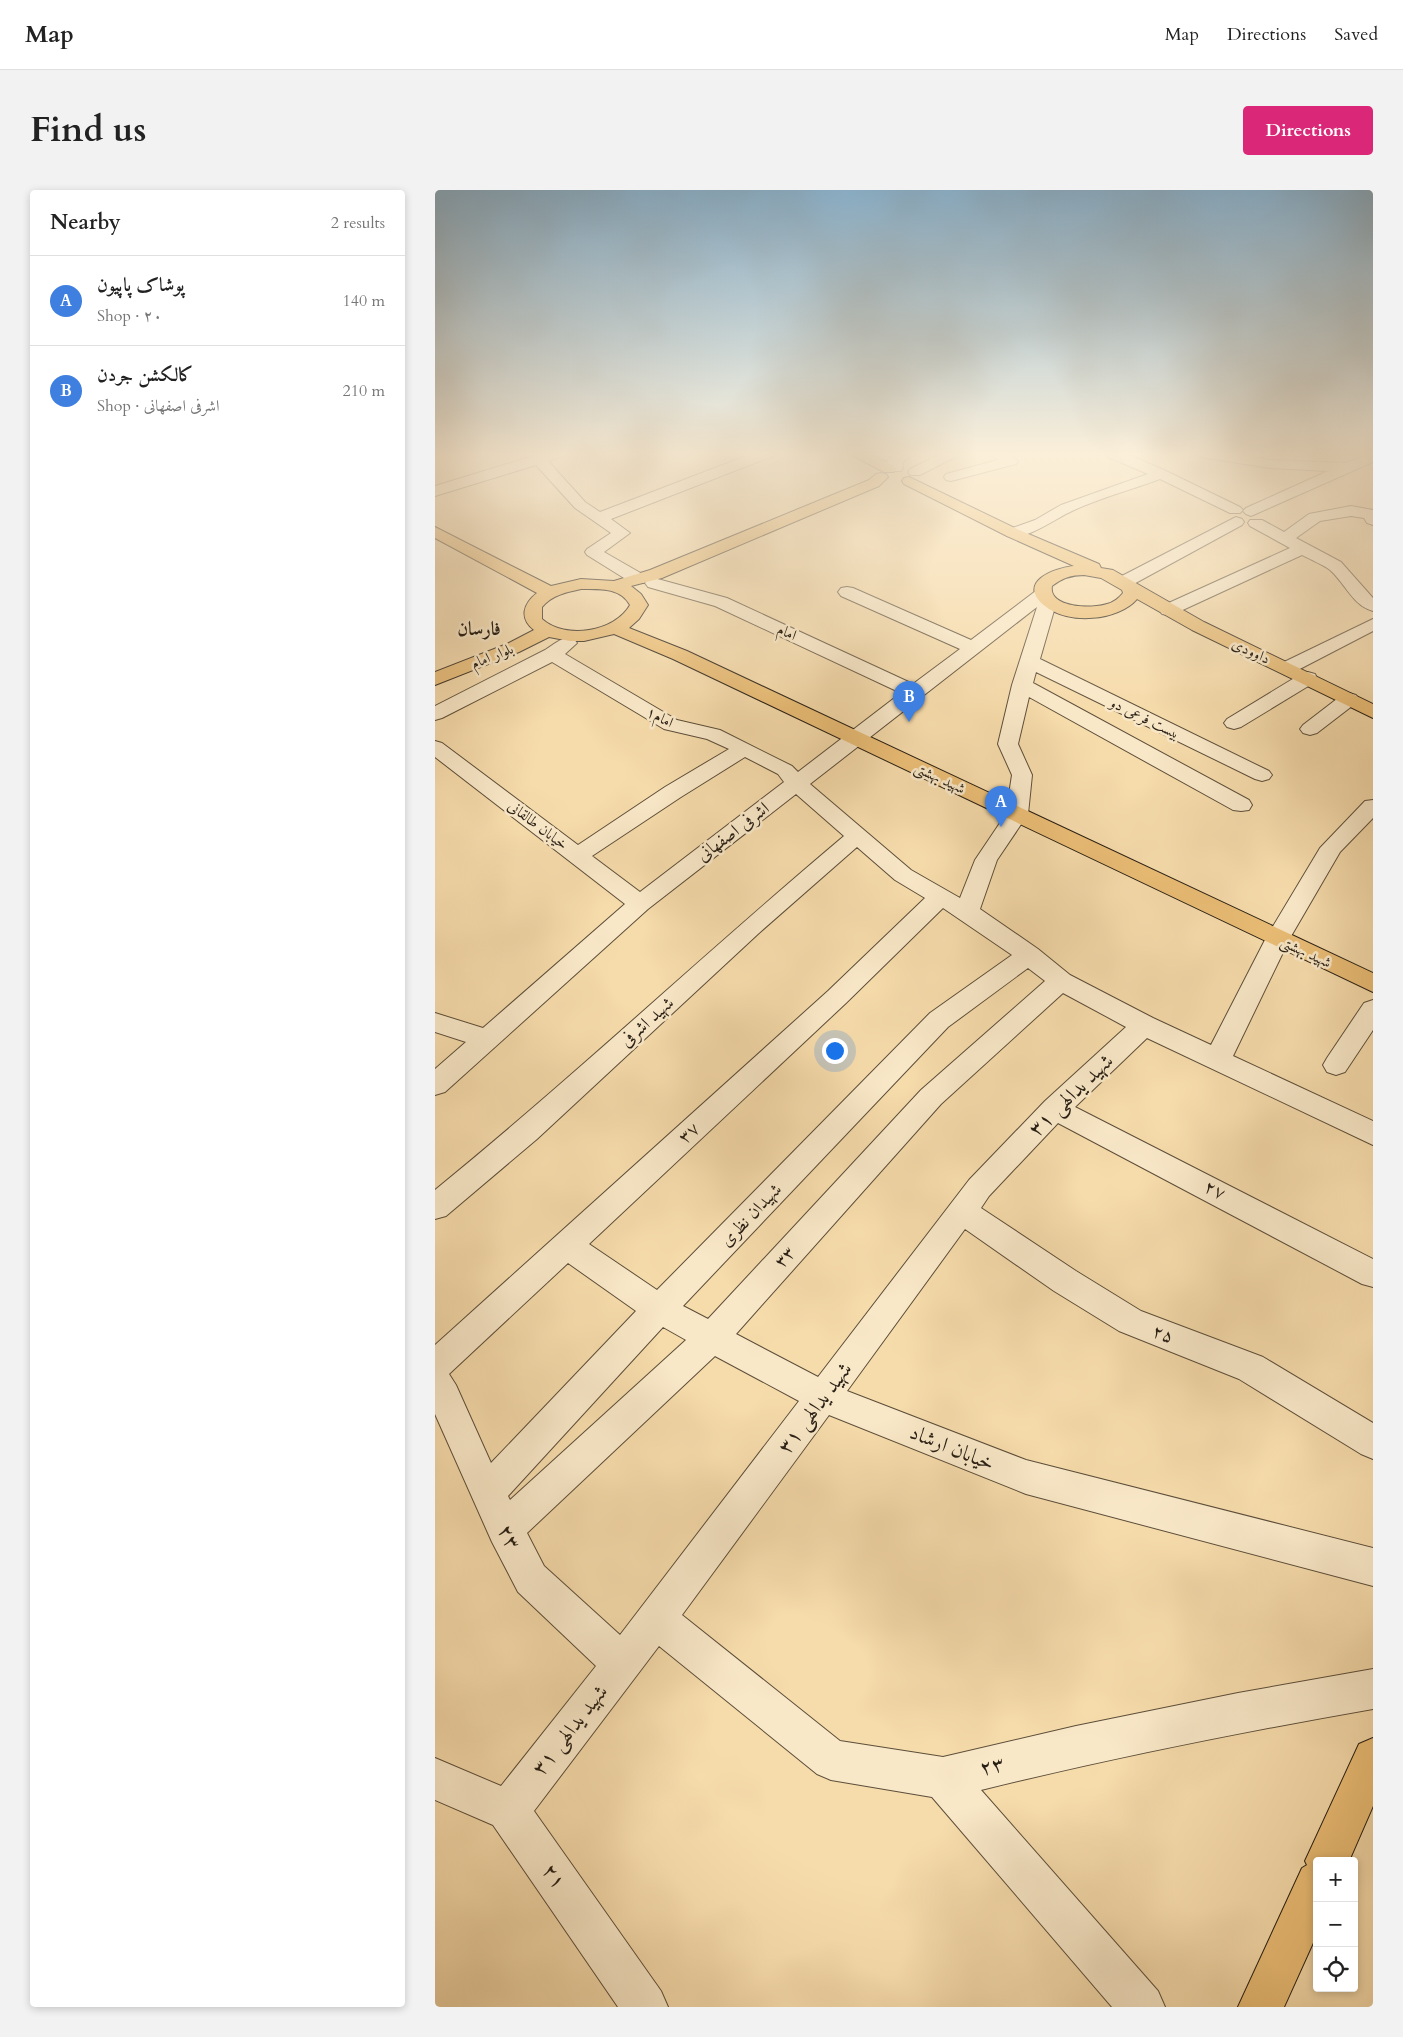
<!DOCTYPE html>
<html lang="en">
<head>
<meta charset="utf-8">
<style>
  :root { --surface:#fff; --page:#f2f2f2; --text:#222; --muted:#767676; --line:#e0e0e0; --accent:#db2777 }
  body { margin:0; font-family:Cardo,Amiri,serif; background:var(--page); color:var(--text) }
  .controls { position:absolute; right:15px; bottom:15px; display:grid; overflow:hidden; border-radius:5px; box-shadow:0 2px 8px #0003 }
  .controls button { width:45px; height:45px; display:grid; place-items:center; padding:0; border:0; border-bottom:1px solid var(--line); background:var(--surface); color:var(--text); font:25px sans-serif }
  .you { position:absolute; left:399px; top:860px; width:18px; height:18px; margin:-12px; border:4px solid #fff; border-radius:50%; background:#1a73e8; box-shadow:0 0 0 8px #1a73e833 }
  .badge { display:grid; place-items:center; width:32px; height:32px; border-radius:50%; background:var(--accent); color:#fff; font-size:16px; font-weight:700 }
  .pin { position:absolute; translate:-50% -41px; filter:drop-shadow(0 1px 2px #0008) }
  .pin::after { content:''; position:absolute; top:26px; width:18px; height:15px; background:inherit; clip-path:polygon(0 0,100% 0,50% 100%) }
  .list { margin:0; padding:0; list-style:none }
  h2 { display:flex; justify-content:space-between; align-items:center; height:65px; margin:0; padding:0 20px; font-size:21px }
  h2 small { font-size:16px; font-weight:400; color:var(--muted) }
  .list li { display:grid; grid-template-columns:32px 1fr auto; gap:15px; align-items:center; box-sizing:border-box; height:90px; padding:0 20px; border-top:1px solid var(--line) }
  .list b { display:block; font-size:19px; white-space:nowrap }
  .list p { margin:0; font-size:16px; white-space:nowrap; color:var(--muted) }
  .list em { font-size:16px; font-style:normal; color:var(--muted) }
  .icon { flex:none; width:28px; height:28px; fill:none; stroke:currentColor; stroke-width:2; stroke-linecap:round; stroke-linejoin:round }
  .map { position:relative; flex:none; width:938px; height:1817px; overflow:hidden; border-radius:5px }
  header { display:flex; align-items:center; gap:30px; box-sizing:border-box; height:70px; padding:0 25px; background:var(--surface); border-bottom:1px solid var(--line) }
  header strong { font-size:24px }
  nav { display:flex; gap:28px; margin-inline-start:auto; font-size:18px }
  .intro { display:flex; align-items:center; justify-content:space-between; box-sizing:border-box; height:120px; padding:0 30px }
  h1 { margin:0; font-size:35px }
  .button { padding:12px 22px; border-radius:5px; background:var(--accent); color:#fff; font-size:18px; font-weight:700 }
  main { display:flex; gap:30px; padding:0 30px }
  aside { flex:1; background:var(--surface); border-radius:5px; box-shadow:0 2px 8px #0003 }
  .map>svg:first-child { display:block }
</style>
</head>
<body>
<header>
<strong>Map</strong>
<nav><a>Map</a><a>Directions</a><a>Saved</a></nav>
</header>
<div class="intro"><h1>Find us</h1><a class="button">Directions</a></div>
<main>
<aside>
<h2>Nearby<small>2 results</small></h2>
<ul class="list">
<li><span class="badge" style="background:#3f7fe0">A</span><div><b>پوشاک پاپیون</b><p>Shop · ۲۰</p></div><em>140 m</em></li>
<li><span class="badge" style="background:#3f7fe0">B</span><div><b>کالکشن جردن</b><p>Shop · اشرفی اصفهانی</p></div><em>210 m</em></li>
</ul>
</aside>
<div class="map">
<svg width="938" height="1817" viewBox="0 0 938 1817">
  <rect width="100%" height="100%" fill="#f6dbab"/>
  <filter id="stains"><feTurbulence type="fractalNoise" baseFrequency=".004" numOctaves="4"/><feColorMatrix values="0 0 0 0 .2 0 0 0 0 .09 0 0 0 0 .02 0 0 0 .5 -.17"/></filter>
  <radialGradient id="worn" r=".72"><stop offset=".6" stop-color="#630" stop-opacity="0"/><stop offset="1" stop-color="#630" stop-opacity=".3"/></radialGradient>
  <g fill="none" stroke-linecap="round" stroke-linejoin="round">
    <g stroke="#5c4e3a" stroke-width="2">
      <g id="minor">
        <path d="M108,263H128L126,267L113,271L150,312L165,322L319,263H340L338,266L176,329L195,343L169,362L209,385L211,389L209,393H197L152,365L150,362L152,359L176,343L140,318L101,275L0,306V296Z"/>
        <path d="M457,263H471L474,268L467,273L468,278L466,281H456L452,271L459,266Z"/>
        <path d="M508,263H528L485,285H475L473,282L475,279Z"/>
        <path d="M554,263H573L583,271L581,274L516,291L511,290L509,287L511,284L563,270Z"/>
        <path d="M669,263H690L731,281L805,317L808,320L805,323H795L725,289C696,300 665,308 637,321C619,329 592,351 572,346L570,343L572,340L600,330L626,315L713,284L671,266Z"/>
        <path d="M759,263H796L835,270L911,273L938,263V272L816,326L811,324L808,321L811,318L893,281L835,278L766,267Z"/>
        <path d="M916,316L938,320V335L932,333L929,328L916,326L885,331L861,348L906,372L938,408V421C918,416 910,393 895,380C887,374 876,370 867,365L739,424L733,425L727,424L724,420L727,416L855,358L815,336L813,333L815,330H827L849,342L874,324Z"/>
        <path d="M801,327L807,329L809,332L807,335L695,396H683L681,392L683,388Z"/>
        <path d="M219,388L292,408L478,494L525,459L406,406L403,402L406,398L412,397L418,398L536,450L602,400L608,399L614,400L616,405L622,410L605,469L834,581L837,585L834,589L827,591L820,589L601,482L598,493L814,610L817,615L814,620L806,621L798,620L594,507L583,554L597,585L593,624L562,670L545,719L603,759L635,785L718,828L776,855L831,748L885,658L930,611L938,610V628L905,662L855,748L798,866L938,931V955L712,848L640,917L938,1069V1097L927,1094L623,933L554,1006L546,1018L641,1081L706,1121L828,1167L938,1233V1269L926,1264L804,1189L684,1141L619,1101L530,1039L412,1201L591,1270L938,1358V1396L591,1304L394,1225L247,1425L405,1551L508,1567L641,1536L803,1503L938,1479V1519C806,1542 676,1568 546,1600L723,1801L730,1817H677L497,1607L396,1590L382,1584L224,1456L99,1621L226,1801L233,1817H183L58,1635L0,1610V1568L66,1596L161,1476L83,1402L57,1352L0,1224V1155L393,801L490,708L460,690L422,657L324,743L102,949L11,1026L0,1029V1000C140,886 271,762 409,646L361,604L213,719L10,902L0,905V879L31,852L0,842V823L48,838L190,714L0,567V551L7,553L143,655L230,597L294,559L272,549L229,539L117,472L7,528L0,530V516L110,460C120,454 127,446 139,449L142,453L130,464L242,530L285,540L357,576L363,582L466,503L280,416L213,397L210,393L213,389ZM602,417L577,495L563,554L577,585L571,624L540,670L525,708L476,680L375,594ZM310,567L343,584L349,592L205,702L157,666L246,607ZM508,718L577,765L495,823L222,1100L154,1054L411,813ZM593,778L610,791L486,900L273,1129L248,1116L513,837ZM628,803L691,837L610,911L534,990L383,1187L301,1144L506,914ZM133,1073L201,1121L56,1273L21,1195L14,1184ZM228,1137L251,1150L75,1310L73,1306ZM280,1166L364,1211L185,1445L109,1376L92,1343Z"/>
        <path d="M938,429V441L859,482L852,484L845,482L843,478L845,474Z"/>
        <path d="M873,482L880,484L882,488L880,492L806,537L799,539L792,537L789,533L792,529L866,484Z"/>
        <path d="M914,503L921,505L924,509L921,513L882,543L875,545L868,543L865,539L868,535L907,505Z"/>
        <path d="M938,810V840L910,882L901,885L892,882L888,875L892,868L929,813Z"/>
      </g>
    </g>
    <g stroke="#281f15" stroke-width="2">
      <g id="major">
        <path d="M413,263H433L459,276L461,279L459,282H449Z"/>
        <path d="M446,283L451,284L453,287L444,296L227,388L196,396L206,404L213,415L204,429L194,438L252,461L938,783V802L238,469L179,444L149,451H135L114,447L84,462L0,495V482L72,454L99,440C84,428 88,414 102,403L0,348V337L116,396L146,389L179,391L215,380L434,290L441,284ZM146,399C164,399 185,397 195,415C180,442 130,450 107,429V417C117,405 132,402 146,399Z"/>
        <path d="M474,287L584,340L664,374L666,378L678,380L769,432L938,514V528L757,440L702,409C683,431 633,435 610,416C581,393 618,378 639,376L572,346L469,294L467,291L469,288ZM649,385L666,388L687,400L688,403C684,408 679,412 672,414C658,419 613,418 617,396C627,388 636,385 649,385Z"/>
        <path d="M938,1548V1616L914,1671H882V1744L849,1817H803L867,1678L872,1675L870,1671L877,1656L924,1554Z"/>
      </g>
    </g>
    <use href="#minor" fill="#f9e8c8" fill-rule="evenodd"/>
    <use href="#major" fill="#ebbe76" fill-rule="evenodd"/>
  </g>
  <linearGradient id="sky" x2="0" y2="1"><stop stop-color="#8bb6d4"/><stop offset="0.51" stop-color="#fbefd9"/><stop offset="1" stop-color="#fbefd9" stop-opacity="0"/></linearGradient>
  <rect width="938" height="518" fill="url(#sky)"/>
  <g text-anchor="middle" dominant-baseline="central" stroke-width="5" stroke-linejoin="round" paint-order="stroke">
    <g font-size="15" fill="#281f15" stroke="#f9e8c8">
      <text transform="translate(352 442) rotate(24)">امام</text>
      <text transform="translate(816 461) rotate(25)">داوودی</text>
      <text transform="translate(57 466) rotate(-22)">بلوار امام</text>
      <text transform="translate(225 527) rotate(27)">امام۱</text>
      <text transform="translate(710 528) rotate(26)">بیست فرعی دو</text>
      <text transform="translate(505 588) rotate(25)">شهید بهشتی</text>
      <text transform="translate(103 635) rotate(37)">خیابان طالقانی</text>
      <text transform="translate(871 762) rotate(25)">شهید بهشتی</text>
    </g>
    <g font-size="18" fill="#281f15" stroke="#f9e8c8">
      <text transform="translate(298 642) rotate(-37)">اشرفی اصفهانی</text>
      <text transform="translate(212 832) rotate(-42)">شهید اشرفی</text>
      <text transform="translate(254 943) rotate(-43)">۳۷</text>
      <text transform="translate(780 1000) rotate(28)">۲۷</text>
      <text transform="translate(316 1025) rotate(-46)">شهیدان نظری</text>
      <text transform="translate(350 1067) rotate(-48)">۳۳</text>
      <text transform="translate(728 1144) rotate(22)">۲۵</text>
    </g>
    <g font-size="19" font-weight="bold" fill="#281f15" stroke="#f9e8c8">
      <text x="44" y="439">فارسان</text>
    </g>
    <g font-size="21" fill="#281f15" stroke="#f9e8c8">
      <text transform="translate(636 905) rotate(-44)">۳۱ شهید یدالهی</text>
      <text transform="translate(380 1218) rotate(-53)">۳۱ شهید یدالهی</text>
      <text transform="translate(517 1258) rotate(22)">خیابان ارشاد</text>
      <text transform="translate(74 1347) rotate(63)">۲۳</text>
      <text transform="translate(135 1540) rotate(-52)">۳۱ شهید یدالهی</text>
      <text transform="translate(557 1576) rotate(-13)">۲۳</text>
      <text transform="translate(119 1686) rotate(55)">۲۱</text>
    </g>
  </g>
  <rect width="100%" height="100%" filter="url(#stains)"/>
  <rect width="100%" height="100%" fill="url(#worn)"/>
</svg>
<div class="controls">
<button>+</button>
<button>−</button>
<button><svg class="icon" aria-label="locate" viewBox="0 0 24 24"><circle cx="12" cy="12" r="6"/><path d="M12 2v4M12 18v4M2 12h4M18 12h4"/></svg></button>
</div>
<div class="you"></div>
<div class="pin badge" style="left:566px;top:637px;background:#3f7fe0">A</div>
<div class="pin badge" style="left:474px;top:532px;background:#3f7fe0">B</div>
</div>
</main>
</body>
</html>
